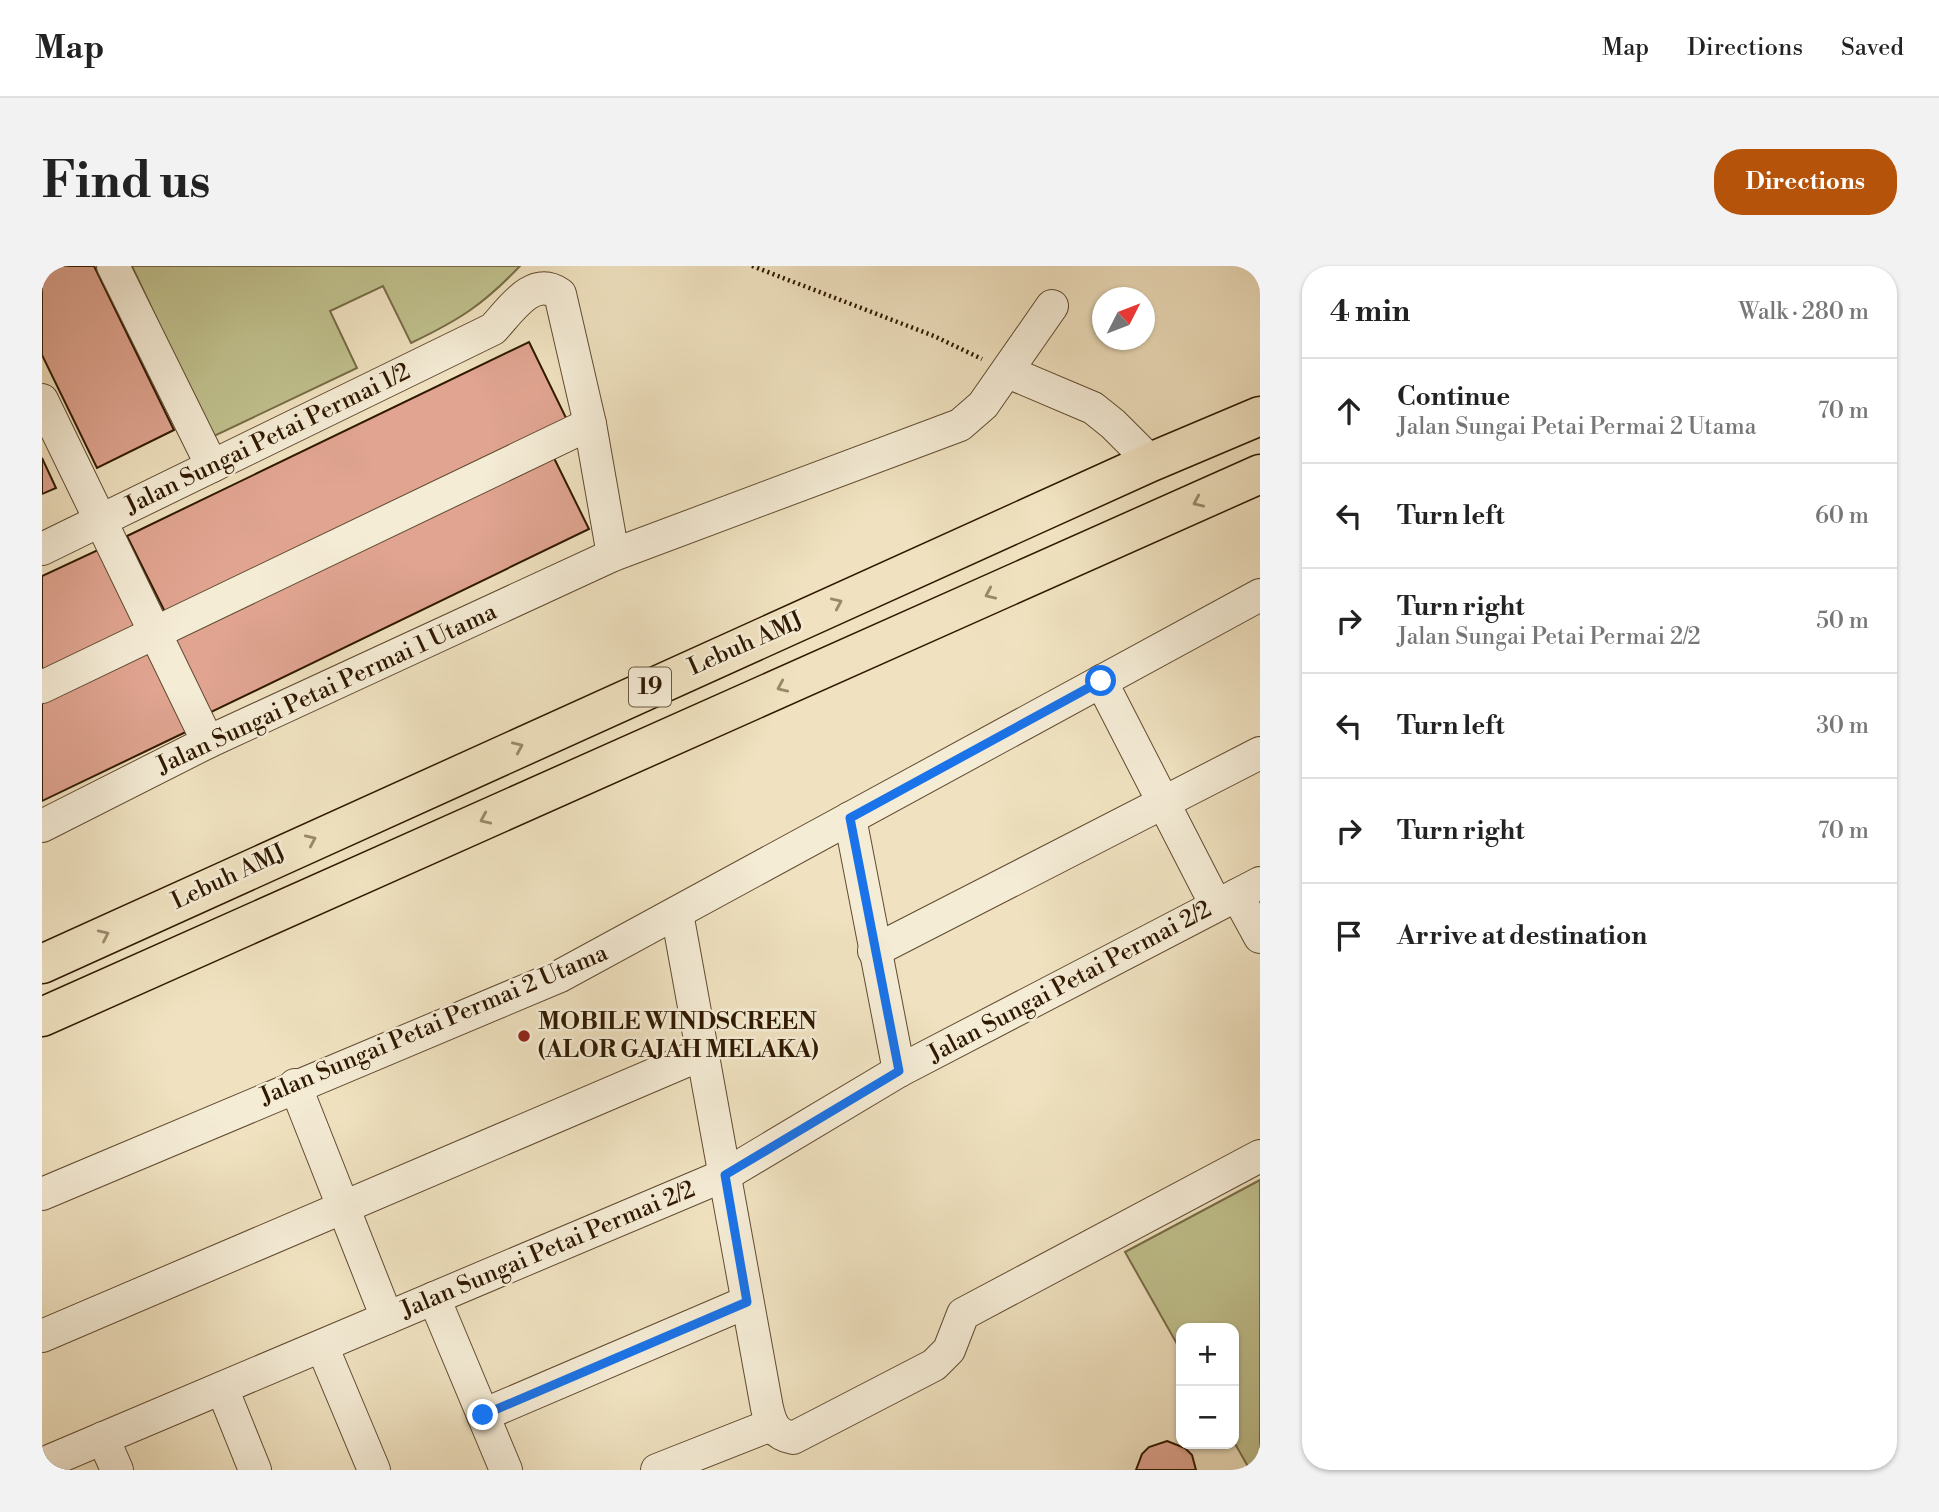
<!DOCTYPE html>
<html lang="en">
<head>
<meta charset="utf-8">
<style>
  :root { --surface:#fff; --page:#f2f2f2; --text:#222; --muted:#767676; --line:#e0e0e0; --accent:#b45309 }
  body { margin:0; font-family:"Libre Bodoni",serif; background:var(--page); color:var(--text) }
  .controls { position:absolute; right:21px; bottom:21px; display:grid; overflow:hidden; border-radius:14px; box-shadow:0 2px 5px #0004 }
  .controls button { width:63px; height:63px; display:grid; place-items:center; padding:0; border:0; border-bottom:2px solid var(--line); background:var(--surface); color:var(--text); font:35px sans-serif }
  .compass { position:absolute; left:1050px; top:21px; width:63px; height:63px; border-radius:50%; background:var(--surface); box-shadow:0 2px 5px #0004; rotate:48deg }
  .stop { position:absolute; width:21px; height:21px; margin:-16px; border:5px solid #1a73e8; border-radius:50%; background:#fff }
  .stop.end { background:#1a73e8; border-color:#fff; box-shadow:0 2px 7px #0008 }
  .list { margin:0; padding:0; list-style:none }
  h2 { display:flex; justify-content:space-between; align-items:center; height:91px; margin:0; padding:0 28px; font-size:30px }
  h2 small { font-size:23px; font-weight:400; color:var(--muted) }
  .list li { display:grid; grid-template-columns:46px 1fr auto; gap:21px; align-items:center; box-sizing:border-box; height:105px; padding:0 28px; border-top:2px solid var(--line) }
  .list b { display:block; font-size:26px; white-space:nowrap }
  .list p { margin:0; font-size:23px; white-space:nowrap; color:var(--muted) }
  .list em { font-size:23px; font-style:normal; color:var(--muted) }
  .icon { flex:none; width:38px; height:38px; fill:none; stroke:currentColor; stroke-width:2; stroke-linecap:round; stroke-linejoin:round }
  .map { position:relative; flex:none; width:1218px; height:1204px; overflow:hidden; border-radius:28px }
  header { display:flex; align-items:center; gap:42px; box-sizing:border-box; height:98px; padding:0 35px; background:var(--surface); border-bottom:2px solid var(--line) }
  header strong { font-size:33px }
  nav { display:flex; gap:38px; margin-inline-start:auto; font-size:24px }
  .intro { display:flex; align-items:center; justify-content:space-between; box-sizing:border-box; height:168px; padding:0 42px }
  h1 { margin:0; font-size:49px }
  .button { padding:18px 32px; border-radius:28px; background:var(--accent); color:#fff; font-size:24px; font-weight:700 }
  main { display:flex; gap:42px; padding:0 42px }
  aside { flex:1; background:var(--surface); border-radius:28px; box-shadow:0 2px 5px #0004 }
  .map>svg:first-child { display:block }
</style>
</head>
<body>
<header>
<strong>Map</strong>
<nav><a>Map</a><a>Directions</a><a>Saved</a></nav>
</header>
<div class="intro"><h1>Find us</h1><a class="button">Directions</a></div>
<main>
<div class="map">
<svg width="1218" height="1204" viewBox="0 0 1218 1204">
  <rect width="100%" height="100%" fill="#f0e2c0"/>
  <filter id="stains"><feTurbulence type="fractalNoise" baseFrequency=".00286" numOctaves="4"/><feColorMatrix values="0 0 0 0 .2 0 0 0 0 .09 0 0 0 0 .02 0 0 0 .5 -.17"/></filter>
  <radialGradient id="worn" r=".72"><stop offset=".6" stop-color="#630" stop-opacity="0"/><stop offset="1" stop-color="#630" stop-opacity=".3"/></radialGradient>
  <g fill="#c0c18e" stroke="#786d47" stroke-width="2">
    <path d="M90,0H478C441,39 417,54 369,77L341,20L288,45L315,102L170,171Z"/>
    <path d="M1218,914V1204H1208L1192,1176V1062H1139V1085L1083,986Z"/>
  </g>
  <g fill="#e0a490" stroke="#301900" stroke-width="2">
    <path d="M0,0H52L132,164L55,202L0,89Z"/>
    <path d="M487,76L526,156L125,350L85,270Z"/>
    <path d="M509,186L547,263L163,449L125,372Z"/>
    <path d="M0,192L14,222L0,228Z"/>
    <path d="M58,283L98,365L0,412V310Z"/>
    <path d="M105,377L148,464L0,535V427Z"/>
    <path d="M1125,1175L1143,1182L1150,1189L1154,1204H1094L1100,1188L1107,1181Z"/>
  </g>
  <g fill="none" stroke-linecap="round" stroke-linejoin="round">
    <g stroke="#604b30" stroke-width="34">
      <g id="minor">
        <path d="M71,0L170,200"/>
        <path d="M966,106L1051,142L1071,158L1109,196"/>
        <path d="M0,134L166,476"/>
        <path d="M0,283L451,63C469,44 490,9 518,28L548,158L571,289"/>
        <path d="M1059,415L1174,639"/>
        <path d="M0,421L548,158"/>
        <path d="M808,552L857,805"/>
        <path d="M0,560L166,476L571,289L918,159L941,139L1010,40"/>
        <path d="M1195,629L1218,671"/>
        <path d="M635,647L725,1142C729,1159 733,1168 751,1172L892,1099L907,1084L921,1048L1218,890"/>
        <path d="M832,685L1218,487"/>
        <path d="M253,819L345,1052"/>
        <path d="M0,928L518,710L1218,329"/>
        <path d="M392,1032L464,1204"/>
        <path d="M0,1070L660,788"/>
        <path d="M280,1080L332,1204"/>
        <path d="M180,1122L213,1204"/>
        <path d="M441,1149L705,1036"/>
        <path d="M61,1172L75,1204"/>
        <path d="M0,1198L683,909L857,805L1218,617"/>
        <path d="M615,1204L729,1159"/>
      </g>
    </g>
    <g stroke="#301900" stroke-width="41">
      <g id="highway">
        <path d="M0,698L1109,196L1218,150"/>
        <path d="M0,751L1218,208"/>
      </g>
    </g>
    <path stroke="#301900" stroke-width="4.5" stroke-dasharray="2 3.5" stroke-linecap="butt" d="M710,0L892,70L940,93"/>
    <use href="#minor" stroke="#f5ecd6" stroke-width="32"/>
    <use href="#highway" stroke="#f0e2c0" stroke-width="38"/>
  </g>
  <defs><path id="oneway-chevron" d="M-2-3.5L2.5 0L-2 3.5" fill="none" stroke-width="1.6" stroke-linecap="round" stroke-linejoin="round" transform="scale(1.75)"/></defs>
  <g stroke="#9a886a">
    <use href="#oneway-chevron" transform="translate(1156 236) rotate(156)"/>
    <use href="#oneway-chevron" transform="translate(948 328) rotate(156)"/>
    <use href="#oneway-chevron" transform="translate(795 337) rotate(-24)"/>
    <use href="#oneway-chevron" transform="translate(740 421) rotate(156)"/>
    <use href="#oneway-chevron" transform="translate(476 481) rotate(-24)"/>
    <use href="#oneway-chevron" transform="translate(443 553) rotate(156)"/>
    <use href="#oneway-chevron" transform="translate(269 574) rotate(-24)"/>
    <use href="#oneway-chevron" transform="translate(62 669) rotate(-25)"/>
  </g>
  <g fill="none" stroke-linecap="round" stroke-linejoin="round">
    <path stroke="#1a73e8" stroke-width="9" d="M441,1149L705,1036L683,909L857,805L808,552L1059,415"/>
  </g>
  <circle fill="#8f2418" stroke="#f5ecd6" stroke-width="2.5" cx="482" cy="770" r="7"/>
  <g text-anchor="middle" dominant-baseline="central" stroke-width="5" stroke-linejoin="round" paint-order="stroke">
    <rect fill="#f5ecd6" stroke="#6b5840" stroke-width="2" x="587" y="401.5" width="42" height="39" rx="5"/>
    <g font-size="23" font-weight="bold" fill="#301900">
      <text x="608" y="421">19</text>
    </g>
    <g font-size="24" fill="#301900" stroke="#f5ecd6">
      <text transform="translate(226 173) rotate(-26)">Jalan Sungai Petai Permai 1/2</text>
      <text transform="translate(704 378) rotate(-24)">Lebuh AMJ</text>
      <text transform="translate(285 423) rotate(-25)">Jalan Sungai Petai Permai 1 Utama</text>
      <text transform="translate(187 611) rotate(-25)">Lebuh AMJ</text>
      <text transform="translate(1028 716) rotate(-28)">Jalan Sungai Petai Permai 2/2</text>
      <text transform="translate(392 759) rotate(-23)">Jalan Sungai Petai Permai 2 Utama</text>
      <text transform="translate(506 984) rotate(-23)">Jalan Sungai Petai Permai 2/2</text>
    </g>
    <g font-size="24" font-weight="bold" fill="#301900" stroke="#f5ecd6" text-anchor="start">
      <text x="496" y="756">MOBILE WINDSCREEN<tspan x="496" dy="28">(ALOR GAJAH MELAKA)</tspan></text>
    </g>
  </g>
  <rect width="100%" height="100%" filter="url(#stains)"/>
  <rect width="100%" height="100%" fill="url(#worn)"/>
</svg>
<div class="controls">
<button>+</button>
<button>−</button>
</div>
<svg class="compass" viewBox="-18 -18 36 36"><path d="M0-13l5 13h-10z" fill="#e53935"/><path d="M0 13l5-13h-10z" fill="#767676"/></svg>
<div class="stop" style="left:1059px;top:415px"></div>
<div class="stop end" style="left:441px;top:1149px"></div>
</div>
<aside>
<h2>4 min<small>Walk · 280 m</small></h2>
<ul class="list">
<li><svg class="icon" aria-label="ahead" viewBox="0 0 24 24"><path d="M12 20V5M6 11l6-6 6 6"/></svg><div><b>Continue</b><p>Jalan Sungai Petai Permai 2 Utama</p></div><em>70 m</em></li>
<li><svg class="icon" aria-label="left" viewBox="0 0 24 24"><path d="M17 20v-9H6M10 6l-5 5 5 5"/></svg><div><b>Turn left</b></div><em>60 m</em></li>
<li><svg class="icon" aria-label="right" viewBox="0 0 24 24"><path d="M7 20v-9h11M14 6l5 5-5 5"/></svg><div><b>Turn right</b><p>Jalan Sungai Petai Permai 2/2</p></div><em>50 m</em></li>
<li><svg class="icon" aria-label="left" viewBox="0 0 24 24"><path d="M17 20v-9H6M10 6l-5 5 5 5"/></svg><div><b>Turn left</b></div><em>30 m</em></li>
<li><svg class="icon" aria-label="right" viewBox="0 0 24 24"><path d="M7 20v-9h11M14 6l5 5-5 5"/></svg><div><b>Turn right</b></div><em>70 m</em></li>
<li><svg class="icon" aria-label="arrive" viewBox="0 0 24 24"><path d="M6 21V4h12l-3 4 3 4H6"/></svg><div><b>Arrive at destination</b></div></li>
</ul>
</aside>
</main>
</body>
</html>
